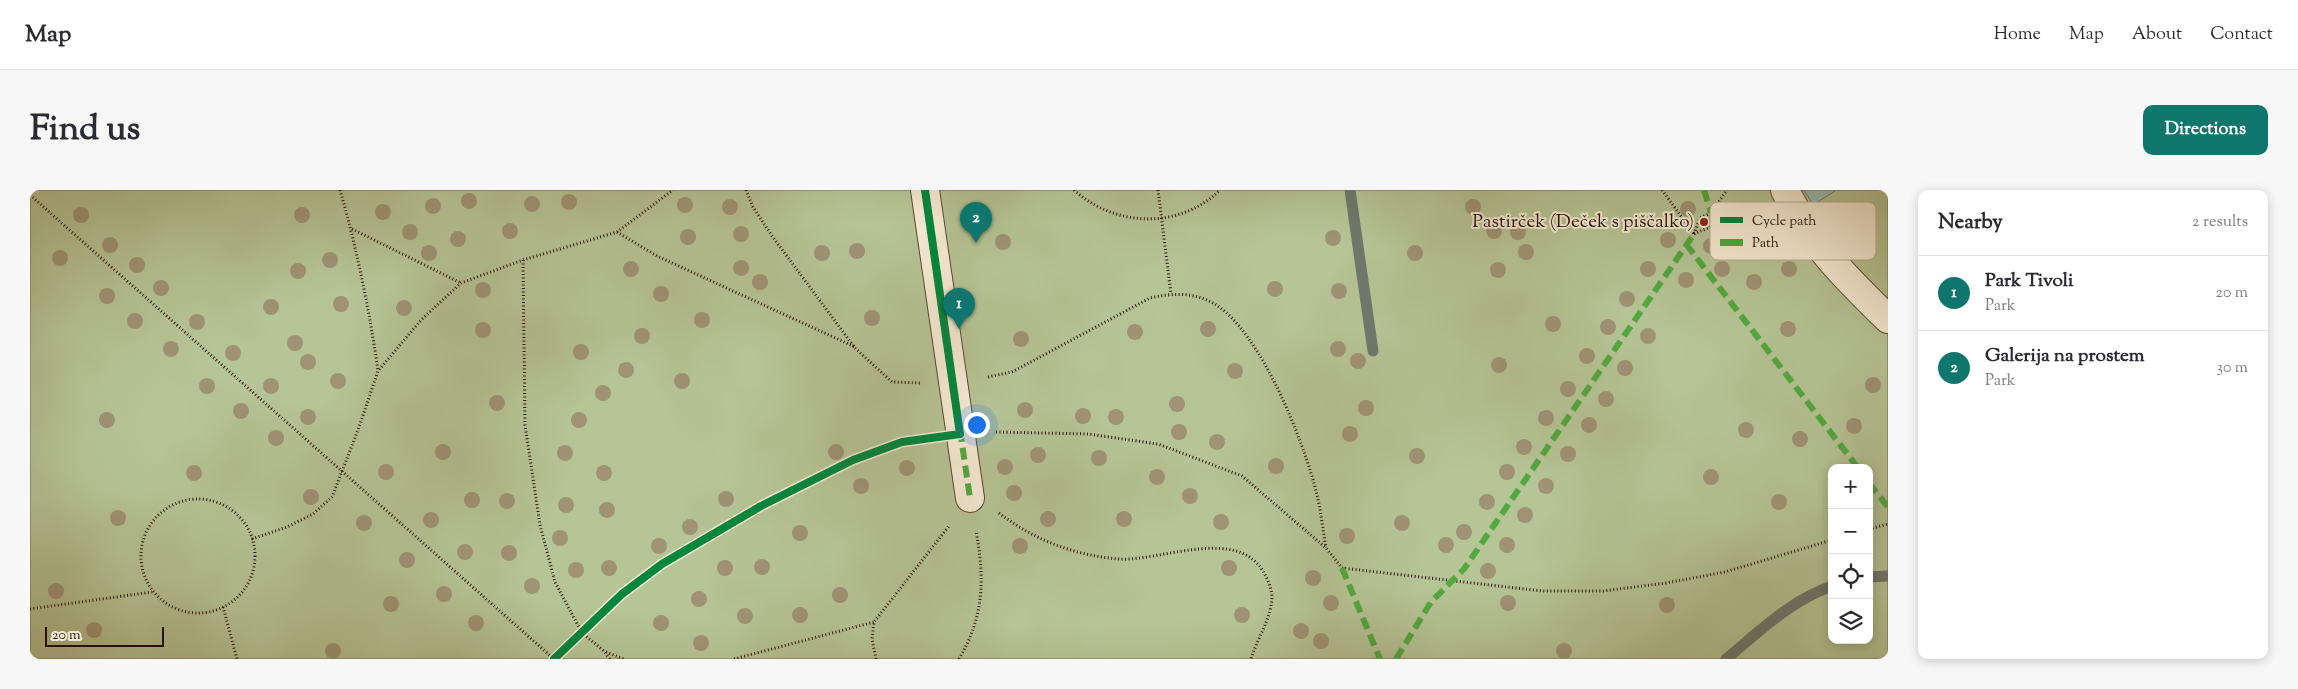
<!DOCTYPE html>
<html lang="en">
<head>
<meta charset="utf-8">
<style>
  :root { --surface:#fff; --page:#f7f7f7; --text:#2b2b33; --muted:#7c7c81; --line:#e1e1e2; --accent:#0f766e }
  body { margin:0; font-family:"Sorts Mill Goudy",serif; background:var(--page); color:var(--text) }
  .controls { position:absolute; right:15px; bottom:15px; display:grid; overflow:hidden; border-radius:10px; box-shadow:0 2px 12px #0003 }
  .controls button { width:45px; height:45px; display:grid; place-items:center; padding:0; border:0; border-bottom:1px solid var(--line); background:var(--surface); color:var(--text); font:25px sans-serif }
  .scale { position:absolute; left:15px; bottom:12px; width:119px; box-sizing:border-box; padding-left:5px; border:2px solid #291201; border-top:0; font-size:14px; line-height:18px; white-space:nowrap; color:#291201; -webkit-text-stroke:4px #f7edd6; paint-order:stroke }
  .you { position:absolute; left:946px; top:234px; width:18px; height:18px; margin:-12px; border:4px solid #fff; border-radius:50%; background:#1a73e8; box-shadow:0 0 0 8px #1a73e833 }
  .badge { display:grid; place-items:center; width:32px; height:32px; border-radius:50%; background:var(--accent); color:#fff; font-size:16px; font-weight:700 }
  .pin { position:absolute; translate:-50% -41px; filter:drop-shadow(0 1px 2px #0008) }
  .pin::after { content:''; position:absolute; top:26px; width:18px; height:15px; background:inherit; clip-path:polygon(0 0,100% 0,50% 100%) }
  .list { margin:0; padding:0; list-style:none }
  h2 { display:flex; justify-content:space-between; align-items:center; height:65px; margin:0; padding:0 20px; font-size:21px }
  h2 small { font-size:16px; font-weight:400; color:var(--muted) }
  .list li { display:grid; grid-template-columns:32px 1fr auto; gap:15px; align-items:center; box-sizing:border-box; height:75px; padding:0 20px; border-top:1px solid var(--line) }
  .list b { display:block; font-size:19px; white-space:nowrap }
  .list p { margin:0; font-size:16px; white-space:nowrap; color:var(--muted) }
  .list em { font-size:16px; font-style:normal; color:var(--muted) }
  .icon { flex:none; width:28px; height:28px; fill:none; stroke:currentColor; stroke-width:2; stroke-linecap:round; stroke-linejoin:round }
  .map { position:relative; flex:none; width:1858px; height:469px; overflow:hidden; border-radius:10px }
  header { display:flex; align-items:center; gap:30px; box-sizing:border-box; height:70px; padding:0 25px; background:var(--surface); border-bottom:1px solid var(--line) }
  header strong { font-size:24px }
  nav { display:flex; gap:28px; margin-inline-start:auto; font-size:18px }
  .intro { display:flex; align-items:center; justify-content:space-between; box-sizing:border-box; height:120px; padding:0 30px }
  h1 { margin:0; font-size:35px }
  .button { padding:12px 22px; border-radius:10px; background:var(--accent); color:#fff; font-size:18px; font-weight:700 }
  main { display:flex; gap:30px; padding:0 30px }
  aside { flex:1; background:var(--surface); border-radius:10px; box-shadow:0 2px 12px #0003 }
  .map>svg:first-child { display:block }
</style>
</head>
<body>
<header>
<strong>Map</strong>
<nav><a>Home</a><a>Map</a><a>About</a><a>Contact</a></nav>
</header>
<div class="intro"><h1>Find us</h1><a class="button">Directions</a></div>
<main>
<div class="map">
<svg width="1858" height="469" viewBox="0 0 1858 469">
  <rect width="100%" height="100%" fill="#f3e4c0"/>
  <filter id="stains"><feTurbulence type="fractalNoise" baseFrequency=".004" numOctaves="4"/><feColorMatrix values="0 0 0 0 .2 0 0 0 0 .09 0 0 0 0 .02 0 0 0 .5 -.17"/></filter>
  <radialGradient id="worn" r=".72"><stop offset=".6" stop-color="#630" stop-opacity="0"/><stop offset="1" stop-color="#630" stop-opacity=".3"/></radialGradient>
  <path fill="#b6c596" stroke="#706c4c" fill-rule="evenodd" d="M0,0H1858V469H0ZM1802,278H1839V450H1802Z"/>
  <path fill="#9bbeb5" stroke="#6d796d" d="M1774,0H1805V1L1783,15Z"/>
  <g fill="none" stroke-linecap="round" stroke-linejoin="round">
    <g stroke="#6d796d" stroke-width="11">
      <path d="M1320,0L1343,161"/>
      <path d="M1839,387L1858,386"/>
      <path d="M1696,469C1729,442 1761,410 1802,396"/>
    </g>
    <g stroke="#5c4631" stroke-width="30">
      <g id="minor">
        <path d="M895,0L940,308"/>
        <path d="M1755,0C1782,55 1815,87 1858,129"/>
      </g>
    </g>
    <g stroke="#291201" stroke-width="3" stroke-dasharray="1 2.5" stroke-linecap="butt">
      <path d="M310,0C327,59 339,119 348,180"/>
      <path d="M716,0L723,17L742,46L825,158L862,192L890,193"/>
      <path d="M1044,0C1085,37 1149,40 1190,0"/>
      <path d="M1128,0L1141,104"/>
      <path d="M1632,0L1664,44"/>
      <path d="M0,5L524,469"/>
      <path d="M322,39L431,93"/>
      <path d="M587,42L627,66L825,157"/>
      <path d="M1664,44L1680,37L1681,23L1697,0"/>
      <path d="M1664,44L1670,28L1681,23"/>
      <path d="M493,70L495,235L510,335L525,392L552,443L574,461L580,469"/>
      <path d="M958,187L982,182L1120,108C1142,103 1163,102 1183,113C1230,139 1275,254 1287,305C1291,322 1293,340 1296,358"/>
      <path d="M966,242L1058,244L1128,254L1212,286L1296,358L1312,378L1512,401H1573L1636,393L1695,382L1802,350"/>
      <circle cx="168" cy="366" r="57"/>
      <path d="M969,323C1004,350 1044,365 1088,369C1130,372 1208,335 1234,383C1238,390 1242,399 1242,408C1241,429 1227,449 1221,469"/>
      <path d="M1839,339L1858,334"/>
      <path d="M222,349L257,337L283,324L302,307L328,240L348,181L391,130L431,93L493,70L587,42L643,0"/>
      <path d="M193,417L207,469"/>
      <path d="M0,419L122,402"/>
      <path d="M576,462L594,469"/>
      <path d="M524,469C547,448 569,424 593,404C623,379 657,359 691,340C750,305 829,258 897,248"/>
      <path d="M704,469L844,432"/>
      <path d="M846,469L842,449L844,432L919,336"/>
      <path d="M929,469C954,427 955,389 946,341"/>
    </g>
    <use href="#minor" stroke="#f7edd6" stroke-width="28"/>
    <g stroke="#53a840" stroke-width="6" stroke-dasharray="12 6" stroke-linecap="butt">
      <path d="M1674,0L1681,23"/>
      <path d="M1656,54L1828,278"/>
      <path d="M930,240L940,308"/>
      <path d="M1839,293L1858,317"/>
      <path d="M1312,378L1350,469"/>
      <path d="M1366,469L1401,412L1434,379L1664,44"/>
    </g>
    <g stroke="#f7edd6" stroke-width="11">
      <path id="cycleway" d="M524,469L592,404L632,374L731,316L823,270L872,252L930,244L895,0"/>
    </g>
    <use href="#cycleway" stroke="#00873e" stroke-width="8"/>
  </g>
  <g fill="#9f9374">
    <circle cx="439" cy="11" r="8"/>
    <circle cx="539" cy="12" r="8"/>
    <circle cx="502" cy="14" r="8"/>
    <circle cx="655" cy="15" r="8"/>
    <circle cx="403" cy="16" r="8"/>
    <circle cx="700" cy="17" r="8"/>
    <circle cx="1443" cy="17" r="8"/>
    <circle cx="1658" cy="19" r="8"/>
    <circle cx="353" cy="22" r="8"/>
    <circle cx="51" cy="25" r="8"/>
    <circle cx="272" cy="25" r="8"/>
    <circle cx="480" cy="41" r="8"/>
    <circle cx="1464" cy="41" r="8"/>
    <circle cx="380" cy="42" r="8"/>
    <circle cx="1488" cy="42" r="8"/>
    <circle cx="711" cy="44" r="8"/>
    <circle cx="658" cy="47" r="8"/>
    <circle cx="1303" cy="48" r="8"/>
    <circle cx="428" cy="49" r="8"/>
    <circle cx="1638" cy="50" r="8"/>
    <circle cx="973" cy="52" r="8"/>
    <circle cx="80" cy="55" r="8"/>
    <circle cx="1681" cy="56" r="8"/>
    <circle cx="827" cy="61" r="8"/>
    <circle cx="1496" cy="62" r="8"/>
    <circle cx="399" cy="63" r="8"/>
    <circle cx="792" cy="63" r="8"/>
    <circle cx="1385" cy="63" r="8"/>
    <circle cx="30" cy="68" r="8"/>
    <circle cx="300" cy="70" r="8"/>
    <circle cx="107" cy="75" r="8"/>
    <circle cx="711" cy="78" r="8"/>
    <circle cx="601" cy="79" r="8"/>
    <circle cx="1618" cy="79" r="8"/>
    <circle cx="1692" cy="79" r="8"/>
    <circle cx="1759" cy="79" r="8"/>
    <circle cx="1468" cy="80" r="8"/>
    <circle cx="268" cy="81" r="8"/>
    <circle cx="1656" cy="90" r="8"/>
    <circle cx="730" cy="92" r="8"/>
    <circle cx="1724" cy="92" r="8"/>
    <circle cx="131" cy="98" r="8"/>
    <circle cx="1245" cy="99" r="8"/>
    <circle cx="453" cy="100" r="8"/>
    <circle cx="1309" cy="101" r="8"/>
    <circle cx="631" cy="104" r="8"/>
    <circle cx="77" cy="106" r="8"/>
    <circle cx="1597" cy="109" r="8"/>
    <circle cx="311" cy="114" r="8"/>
    <circle cx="241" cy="117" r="8"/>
    <circle cx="374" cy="118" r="8"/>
    <circle cx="842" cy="128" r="8"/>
    <circle cx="672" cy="130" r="8"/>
    <circle cx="105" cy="131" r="8"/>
    <circle cx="167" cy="132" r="8"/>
    <circle cx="1523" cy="134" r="8"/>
    <circle cx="1578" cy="137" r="8"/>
    <circle cx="1178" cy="139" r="8"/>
    <circle cx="1758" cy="139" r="8"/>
    <circle cx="453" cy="140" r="8"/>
    <circle cx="1105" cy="142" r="8"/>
    <circle cx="612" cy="146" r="8"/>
    <circle cx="1618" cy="146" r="8"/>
    <circle cx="991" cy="149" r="8"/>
    <circle cx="265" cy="153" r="8"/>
    <circle cx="141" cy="159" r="8"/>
    <circle cx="1308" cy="159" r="8"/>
    <circle cx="551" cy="162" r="8"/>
    <circle cx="203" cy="163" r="8"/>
    <circle cx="1557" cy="166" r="8"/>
    <circle cx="1328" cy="171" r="8"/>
    <circle cx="278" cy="172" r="8"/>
    <circle cx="1469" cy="175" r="8"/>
    <circle cx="1595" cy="178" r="8"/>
    <circle cx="596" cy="180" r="8"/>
    <circle cx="1205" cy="181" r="8"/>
    <circle cx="308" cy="191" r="8"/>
    <circle cx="652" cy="191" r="8"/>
    <circle cx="1843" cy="195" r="8"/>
    <circle cx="177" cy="196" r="8"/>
    <circle cx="241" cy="196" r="8"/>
    <circle cx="1538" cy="199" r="8"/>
    <circle cx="573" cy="203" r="8"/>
    <circle cx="1576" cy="209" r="8"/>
    <circle cx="467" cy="213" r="8"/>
    <circle cx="1147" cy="214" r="8"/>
    <circle cx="1336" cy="218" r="8"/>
    <circle cx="995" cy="220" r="8"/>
    <circle cx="211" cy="221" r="8"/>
    <circle cx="1053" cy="226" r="8"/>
    <circle cx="278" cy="227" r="8"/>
    <circle cx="1086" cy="227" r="8"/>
    <circle cx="1516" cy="228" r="8"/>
    <circle cx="77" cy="230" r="8"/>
    <circle cx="549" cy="230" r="8"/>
    <circle cx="1559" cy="235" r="8"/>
    <circle cx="1824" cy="236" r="8"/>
    <circle cx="1716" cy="240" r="8"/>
    <circle cx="1149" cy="242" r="8"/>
    <circle cx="1320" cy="244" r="8"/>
    <circle cx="246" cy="248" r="8"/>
    <circle cx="1770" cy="249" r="8"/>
    <circle cx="1187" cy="252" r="8"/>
    <circle cx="1494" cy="257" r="8"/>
    <circle cx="413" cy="262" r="8"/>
    <circle cx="806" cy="262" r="8"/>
    <circle cx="535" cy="263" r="8"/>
    <circle cx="1538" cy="264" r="8"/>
    <circle cx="1008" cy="265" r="8"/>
    <circle cx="1387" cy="266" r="8"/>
    <circle cx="1069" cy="268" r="8"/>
    <circle cx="1246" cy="276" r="8"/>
    <circle cx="975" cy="277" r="8"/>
    <circle cx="877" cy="278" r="8"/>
    <circle cx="356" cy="282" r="8"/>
    <circle cx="1477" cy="282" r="8"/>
    <circle cx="164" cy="283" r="8"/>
    <circle cx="574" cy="283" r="8"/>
    <circle cx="1127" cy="287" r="8"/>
    <circle cx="1681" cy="287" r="8"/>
    <circle cx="831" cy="296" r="8"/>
    <circle cx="1516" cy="296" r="8"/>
    <circle cx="984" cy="303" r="8"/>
    <circle cx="1160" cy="306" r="8"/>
    <circle cx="281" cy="307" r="8"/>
    <circle cx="696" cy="309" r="8"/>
    <circle cx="442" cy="310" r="8"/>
    <circle cx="477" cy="311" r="8"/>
    <circle cx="1457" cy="312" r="8"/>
    <circle cx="1749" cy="312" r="8"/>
    <circle cx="536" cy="315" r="8"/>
    <circle cx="577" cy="320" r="8"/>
    <circle cx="1495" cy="325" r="8"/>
    <circle cx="88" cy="328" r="8"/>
    <circle cx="1018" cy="329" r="8"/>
    <circle cx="1094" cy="329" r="8"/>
    <circle cx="401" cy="330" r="8"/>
    <circle cx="1191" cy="332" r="8"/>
    <circle cx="334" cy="333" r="8"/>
    <circle cx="1372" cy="333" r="8"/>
    <circle cx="660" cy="337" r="8"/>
    <circle cx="1434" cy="342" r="8"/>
    <circle cx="770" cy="343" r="8"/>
    <circle cx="1317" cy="346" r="8"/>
    <circle cx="530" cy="348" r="8"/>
    <circle cx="1416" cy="355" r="8"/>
    <circle cx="1477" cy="355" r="8"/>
    <circle cx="629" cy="356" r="8"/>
    <circle cx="990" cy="356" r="8"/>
    <circle cx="435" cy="362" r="8"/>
    <circle cx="479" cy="363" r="8"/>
    <circle cx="377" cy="370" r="8"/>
    <circle cx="732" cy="377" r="8"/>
    <circle cx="579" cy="378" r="8"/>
    <circle cx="695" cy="378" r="8"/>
    <circle cx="1199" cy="378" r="8"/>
    <circle cx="546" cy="380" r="8"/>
    <circle cx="1458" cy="381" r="8"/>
    <circle cx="1283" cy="388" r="8"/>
    <circle cx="502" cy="396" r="8"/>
    <circle cx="26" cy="401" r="8"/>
    <circle cx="414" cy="404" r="8"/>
    <circle cx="810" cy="405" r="8"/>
    <circle cx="669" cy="409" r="8"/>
    <circle cx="1301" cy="413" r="8"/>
    <circle cx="1478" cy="413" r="8"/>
    <circle cx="361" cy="414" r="8"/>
    <circle cx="1637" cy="415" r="8"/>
    <circle cx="770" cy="425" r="8"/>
    <circle cx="1212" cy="425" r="8"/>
    <circle cx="715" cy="426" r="8"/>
    <circle cx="446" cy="433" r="8"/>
    <circle cx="631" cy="433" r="8"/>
    <circle cx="64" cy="440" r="8"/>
    <circle cx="1271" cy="441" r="8"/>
    <circle cx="1291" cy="451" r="8"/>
    <circle cx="671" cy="453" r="8"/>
    <circle cx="303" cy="461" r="8"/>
    <circle cx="1534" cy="461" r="8"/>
  </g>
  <circle fill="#8f2418" stroke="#f7edd6" stroke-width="2" cx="1674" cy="32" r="5"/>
  <g text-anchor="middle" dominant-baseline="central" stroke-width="4" stroke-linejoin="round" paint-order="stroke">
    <g font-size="19" fill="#291201" stroke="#f7edd6" text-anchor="end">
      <text x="1664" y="32">Pastirček (Deček s piščalko)</text>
    </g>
  </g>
  <rect x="1680" y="12" width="166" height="58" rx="8" fill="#f7edd6" stroke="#b9ab96" stroke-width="1"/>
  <rect x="1690" y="27" width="23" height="6" fill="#00873e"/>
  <rect x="1690" y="49" width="23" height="7" fill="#53a840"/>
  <g font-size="14" fill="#291201">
    <text x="1722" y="35">Cycle path</text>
    <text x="1722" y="57">Path</text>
  </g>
  <rect width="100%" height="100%" filter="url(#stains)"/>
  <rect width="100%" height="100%" fill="url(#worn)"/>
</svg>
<div class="controls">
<button>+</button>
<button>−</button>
<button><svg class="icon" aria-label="locate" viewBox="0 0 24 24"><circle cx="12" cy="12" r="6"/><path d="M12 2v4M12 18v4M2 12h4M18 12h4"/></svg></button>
<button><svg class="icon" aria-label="layers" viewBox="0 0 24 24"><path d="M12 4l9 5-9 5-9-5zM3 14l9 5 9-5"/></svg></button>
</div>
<div class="scale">20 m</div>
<div class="you"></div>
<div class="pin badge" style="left:929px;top:139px">1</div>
<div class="pin badge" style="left:946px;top:53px">2</div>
</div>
<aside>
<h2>Nearby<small>2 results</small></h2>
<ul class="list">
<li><span class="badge">1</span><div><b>Park Tivoli</b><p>Park</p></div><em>20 m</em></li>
<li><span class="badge">2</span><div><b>Galerija na prostem</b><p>Park</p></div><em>30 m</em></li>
</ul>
</aside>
</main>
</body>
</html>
